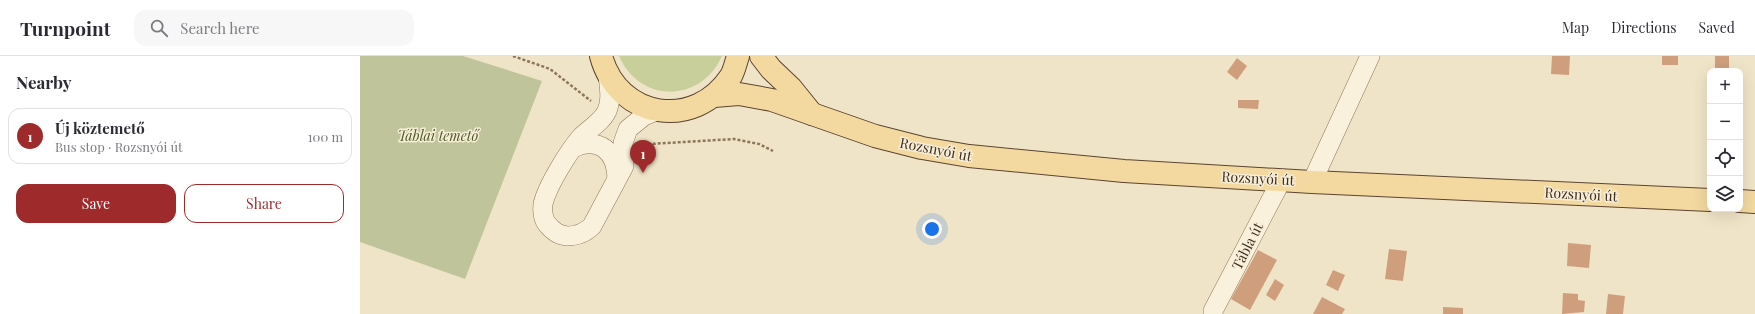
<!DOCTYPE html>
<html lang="en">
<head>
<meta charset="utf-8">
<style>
  :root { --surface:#fff; --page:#f7f7f7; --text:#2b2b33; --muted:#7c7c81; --line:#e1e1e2; --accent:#9e2a2b }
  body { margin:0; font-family:"Playfair Display",serif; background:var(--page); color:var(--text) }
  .controls { position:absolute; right:12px; top:12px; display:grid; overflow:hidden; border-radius:8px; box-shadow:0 4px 16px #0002 }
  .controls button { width:36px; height:36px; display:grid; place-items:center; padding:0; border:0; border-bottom:1px solid var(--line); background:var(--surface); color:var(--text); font:20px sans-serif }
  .you { position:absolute; left:572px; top:173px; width:14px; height:14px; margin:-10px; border:3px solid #fff; border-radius:50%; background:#1a73e8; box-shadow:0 0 0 6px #1a73e833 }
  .badge { display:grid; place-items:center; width:26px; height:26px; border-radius:50%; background:var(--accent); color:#fff; font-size:13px; font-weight:700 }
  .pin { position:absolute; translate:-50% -33px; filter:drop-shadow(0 1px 2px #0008) }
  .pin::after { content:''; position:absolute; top:21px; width:14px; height:12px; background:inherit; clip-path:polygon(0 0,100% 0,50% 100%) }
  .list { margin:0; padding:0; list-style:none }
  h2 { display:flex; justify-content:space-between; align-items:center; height:52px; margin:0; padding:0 16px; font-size:17px }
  h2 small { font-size:13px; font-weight:400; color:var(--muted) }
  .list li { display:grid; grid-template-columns:26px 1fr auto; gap:12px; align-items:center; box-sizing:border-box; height:56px; margin:0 8px 8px; padding:0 8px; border:1px solid var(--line); border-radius:12px }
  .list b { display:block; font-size:15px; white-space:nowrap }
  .list p { margin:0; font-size:13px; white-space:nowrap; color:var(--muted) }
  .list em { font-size:13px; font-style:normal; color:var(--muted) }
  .actions { display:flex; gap:8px; padding:12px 16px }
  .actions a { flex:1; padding:9px 0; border:1px solid var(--accent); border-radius:12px; text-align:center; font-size:14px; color:var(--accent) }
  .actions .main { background:var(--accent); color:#fff }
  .icon { flex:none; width:22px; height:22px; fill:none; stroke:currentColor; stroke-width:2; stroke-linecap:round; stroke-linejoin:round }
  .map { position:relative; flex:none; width:1395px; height:258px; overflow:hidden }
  header { display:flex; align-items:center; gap:24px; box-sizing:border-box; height:56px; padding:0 20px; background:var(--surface); border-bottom:1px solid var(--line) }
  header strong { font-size:19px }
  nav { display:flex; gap:22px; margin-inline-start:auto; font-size:14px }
  .search { width:280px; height:36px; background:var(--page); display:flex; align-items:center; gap:10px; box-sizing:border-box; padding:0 14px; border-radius:12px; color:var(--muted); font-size:15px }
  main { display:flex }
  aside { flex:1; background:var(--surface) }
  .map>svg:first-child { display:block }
</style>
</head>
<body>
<header>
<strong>Turnpoint</strong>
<div class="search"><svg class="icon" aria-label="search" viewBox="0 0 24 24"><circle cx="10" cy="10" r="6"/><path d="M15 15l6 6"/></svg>Search here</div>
<nav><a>Map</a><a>Directions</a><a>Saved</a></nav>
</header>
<main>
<aside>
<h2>Nearby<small></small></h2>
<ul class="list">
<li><span class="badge">1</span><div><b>Új köztemető</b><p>Bus stop · Rozsnyói út</p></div><em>100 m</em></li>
</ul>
<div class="actions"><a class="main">Save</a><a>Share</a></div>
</aside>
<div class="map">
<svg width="1395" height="258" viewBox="0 0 1395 258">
  <rect width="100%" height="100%" fill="#f0e4c8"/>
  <path fill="#c9cf9b" d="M259,0H362C341,47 280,48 259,0Z"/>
  <path fill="#bfc49a" d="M0,0H103L182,25L105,223L0,186Z"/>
  <g fill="#cf9f7d">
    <path d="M1192,0H1210L1209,19L1191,18Z"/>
    <rect x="1302" y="0" width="16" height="9"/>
    <rect x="1355" y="0" width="14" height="15"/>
    <path d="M877,2L887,10L877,24L867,16Z"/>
    <path d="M878,44H899L898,53L878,52Z"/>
    <path d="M1208,187L1231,189L1229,212L1207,210Z"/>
    <path d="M1029,193L1047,195L1043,225L1025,223Z"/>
    <path d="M898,194L917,204L890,254L871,243Z"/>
    <path d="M973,214L985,219L978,235L966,229Z"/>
    <path d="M915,223L924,229L915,245L906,239Z"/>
    <path d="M1203,237L1218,238V244L1225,245L1224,256L1202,258Z"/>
    <path d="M1248,238L1265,240L1263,258H1246Z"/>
    <path d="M962,241L985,253L982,258H953Z"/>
    <path d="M1083,251L1103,252V258H1083Z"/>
  </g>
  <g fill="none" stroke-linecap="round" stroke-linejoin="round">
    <g stroke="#8d765c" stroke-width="20">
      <g id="minor">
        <path d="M248,19C249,31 252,43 247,55C242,66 229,73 221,81C209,95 187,130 183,148C182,154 183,163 187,168C193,175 198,179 207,180C217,180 225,177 232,170L264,110L263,87L268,73L284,60L299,54"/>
        <path d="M213,92C239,80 256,95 257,122"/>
        <path d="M952,126L1010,0"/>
        <path d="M853,258V255L922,123"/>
      </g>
    </g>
    <g stroke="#5b4430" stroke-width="24">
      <g id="major">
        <path d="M241,0C258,63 335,75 371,20C374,15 376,6 378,0"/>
        <path d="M401,0L411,13L431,32L452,58"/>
        <path d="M354,40L379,38L412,44L515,80L562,92L609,100L764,115L952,126L1350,144"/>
        <path d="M1380,145L1395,146"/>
      </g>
    </g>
    <g stroke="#8d765c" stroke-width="2.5" stroke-dasharray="3 2" stroke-linecap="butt">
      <path d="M153,0L190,13L231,45"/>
      <path d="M283,86L290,88L374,83L399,88L413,95"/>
    </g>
    <use href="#minor" stroke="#faf1dc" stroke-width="19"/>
    <use href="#major" stroke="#f3d9a0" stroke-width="22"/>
  </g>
  <g text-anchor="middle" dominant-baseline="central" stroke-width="3" stroke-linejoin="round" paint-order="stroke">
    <g font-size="14" font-style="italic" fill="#4d5a26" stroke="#f7eed8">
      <text x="78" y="79">Táblai temető</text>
    </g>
    <g font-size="14" fill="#3d2e20" stroke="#f7eed8">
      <text transform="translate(576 93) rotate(11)">Rozsnyói út</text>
      <text transform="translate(898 122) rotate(3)">Rozsnyói út</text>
      <text transform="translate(1221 138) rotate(3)">Rozsnyói út</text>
      <text transform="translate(887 190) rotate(-63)">Tábla út</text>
    </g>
  </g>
</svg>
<div class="controls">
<button>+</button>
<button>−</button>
<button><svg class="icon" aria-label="locate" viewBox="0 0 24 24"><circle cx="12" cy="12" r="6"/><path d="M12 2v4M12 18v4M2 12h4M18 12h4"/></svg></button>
<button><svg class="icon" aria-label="layers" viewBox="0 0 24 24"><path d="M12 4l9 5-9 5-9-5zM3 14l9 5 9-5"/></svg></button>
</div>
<div class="you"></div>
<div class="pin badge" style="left:283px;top:117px">1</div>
</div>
</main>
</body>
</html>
